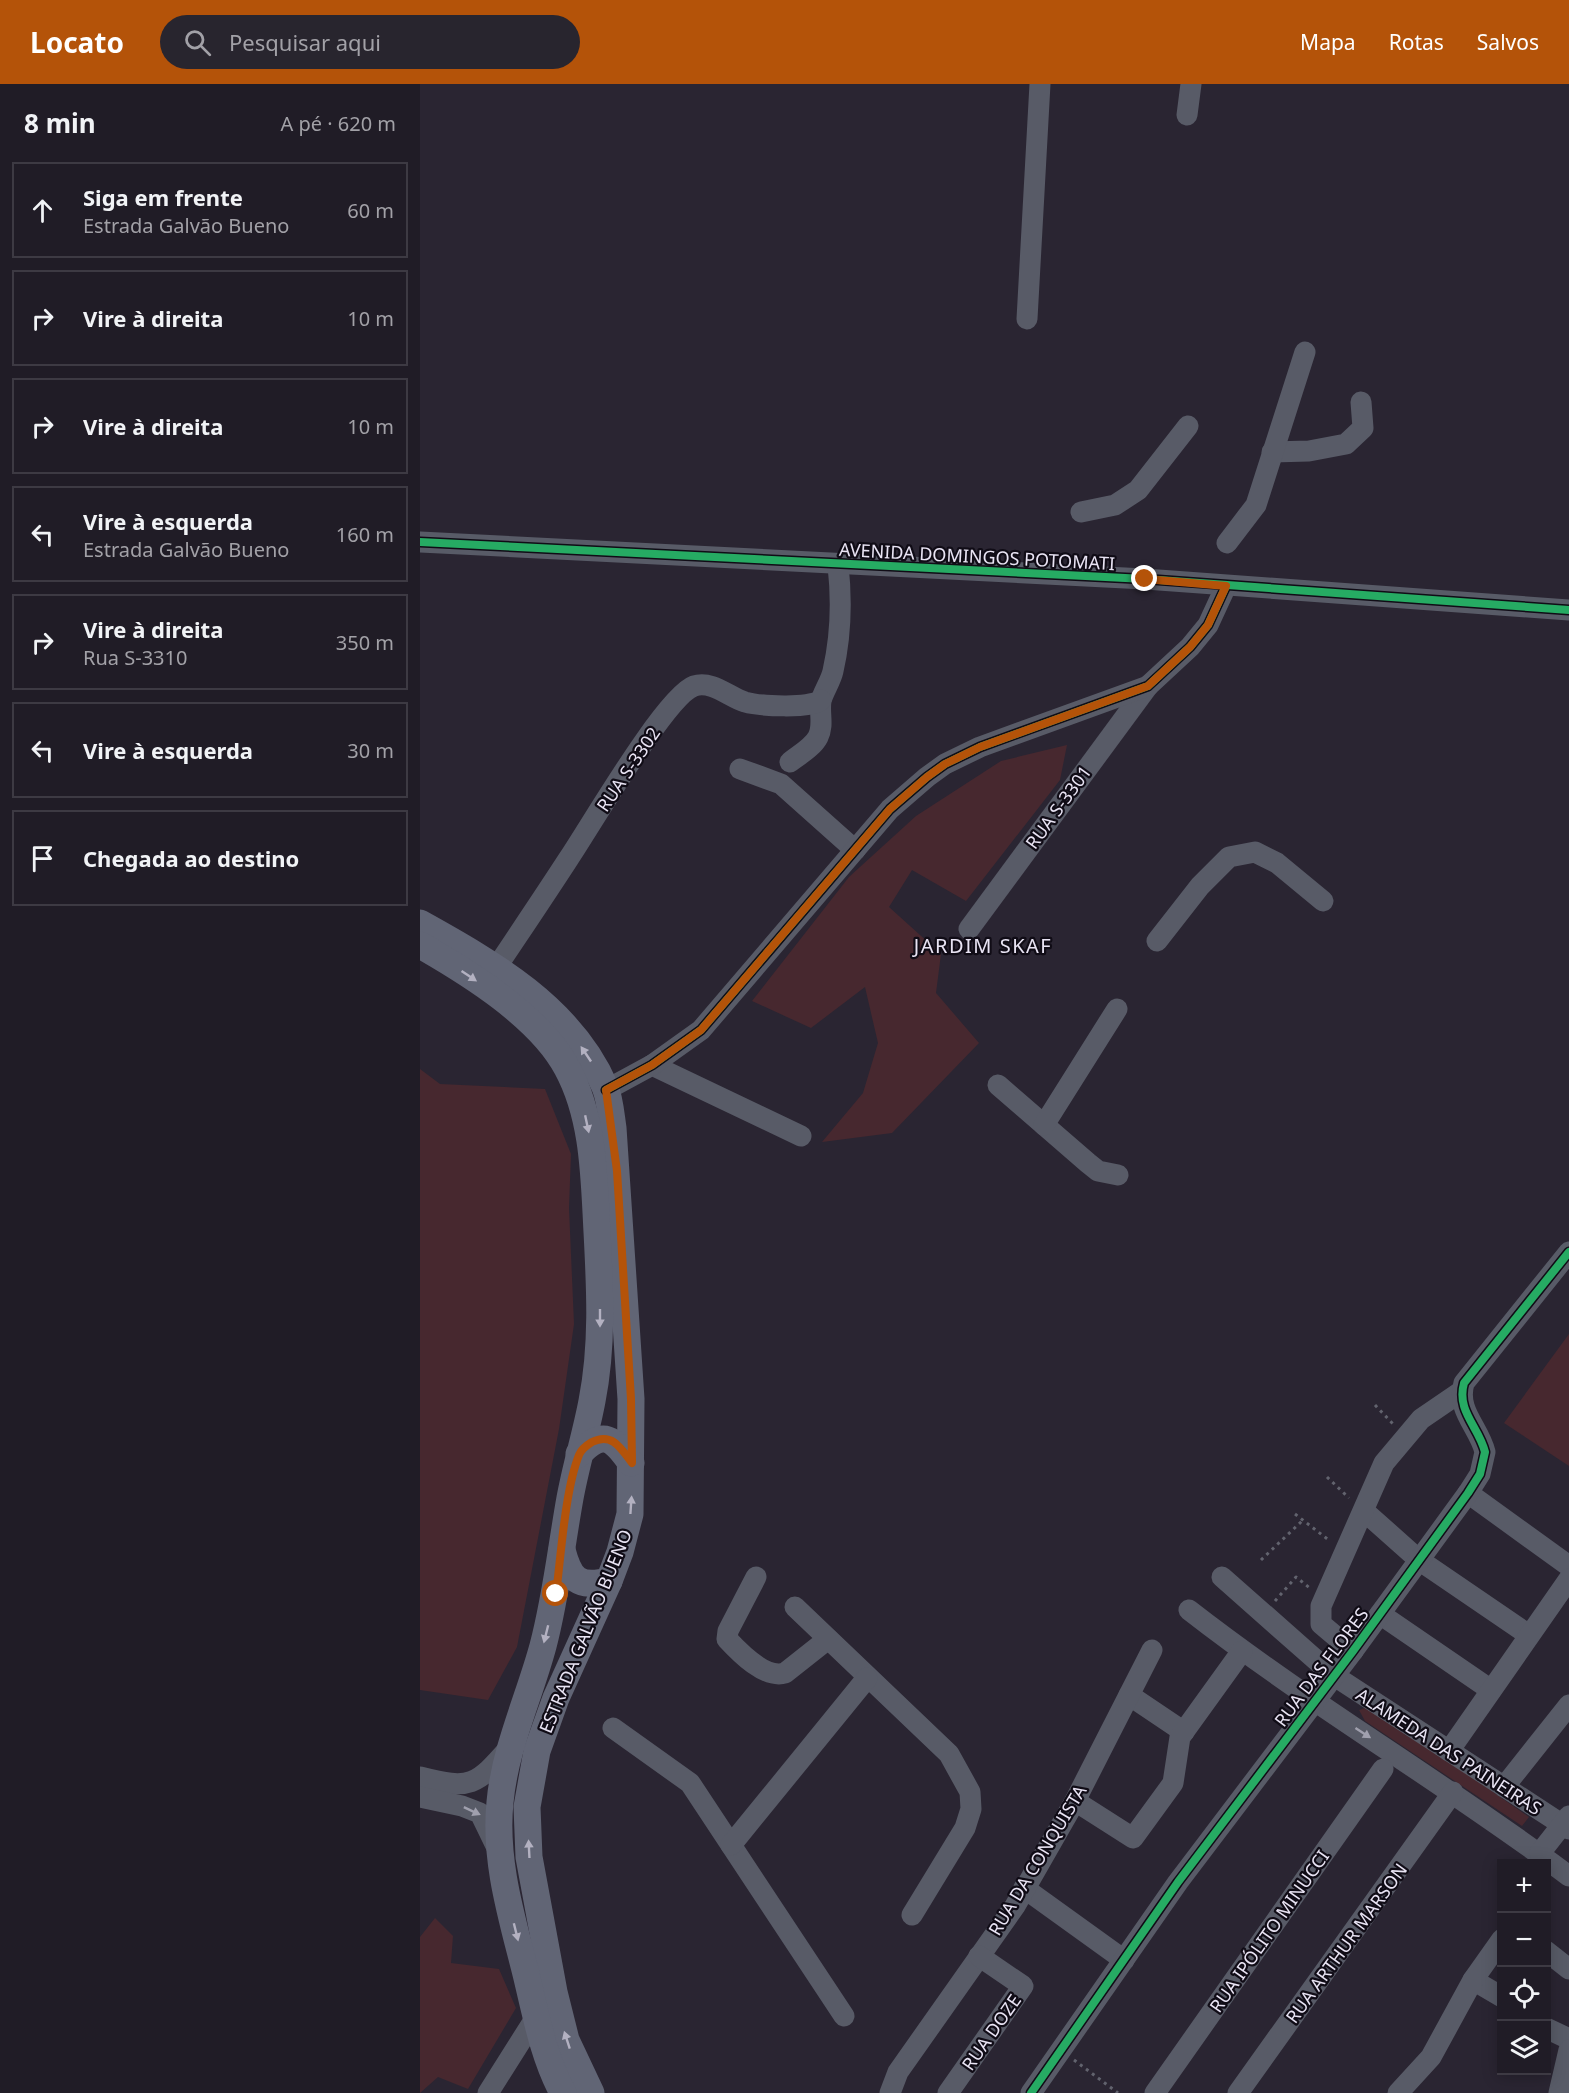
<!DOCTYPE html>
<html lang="pt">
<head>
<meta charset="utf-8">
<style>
  :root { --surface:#201c26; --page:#28252e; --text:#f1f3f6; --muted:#a2a1a7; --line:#3d3a43; --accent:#b45309 }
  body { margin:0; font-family:"Noto Sans",sans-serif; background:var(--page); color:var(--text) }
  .controls { position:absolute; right:18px; bottom:18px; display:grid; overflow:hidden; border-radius:0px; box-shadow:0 3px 15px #0003 }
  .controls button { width:54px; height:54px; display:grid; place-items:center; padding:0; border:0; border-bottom:2px solid var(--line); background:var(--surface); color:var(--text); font:30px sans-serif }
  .stop { position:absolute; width:18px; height:18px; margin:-14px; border:4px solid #b45309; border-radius:50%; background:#fff }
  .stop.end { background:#b45309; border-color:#fff; box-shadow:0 2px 6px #0008 }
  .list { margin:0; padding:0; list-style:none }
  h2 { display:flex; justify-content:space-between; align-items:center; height:78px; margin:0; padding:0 24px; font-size:26px }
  h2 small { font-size:20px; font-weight:400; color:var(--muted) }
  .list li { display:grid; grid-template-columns:39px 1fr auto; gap:18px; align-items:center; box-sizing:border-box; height:96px; margin:0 12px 12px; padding:0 12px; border:2px solid var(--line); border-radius:0px }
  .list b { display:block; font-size:22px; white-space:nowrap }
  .list p { margin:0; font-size:20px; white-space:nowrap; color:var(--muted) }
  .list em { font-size:20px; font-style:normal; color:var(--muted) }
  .icon { flex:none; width:33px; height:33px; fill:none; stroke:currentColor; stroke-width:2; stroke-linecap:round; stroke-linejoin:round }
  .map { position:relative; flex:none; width:1149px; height:2009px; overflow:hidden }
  header { display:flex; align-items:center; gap:36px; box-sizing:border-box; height:84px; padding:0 30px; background:var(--accent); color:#fff }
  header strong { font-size:28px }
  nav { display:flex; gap:33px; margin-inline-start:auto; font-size:21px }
  .search { width:420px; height:54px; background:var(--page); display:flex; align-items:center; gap:15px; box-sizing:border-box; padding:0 21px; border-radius:33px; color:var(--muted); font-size:22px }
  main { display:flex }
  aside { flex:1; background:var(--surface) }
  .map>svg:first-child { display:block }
</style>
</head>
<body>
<header>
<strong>Locato</strong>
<div class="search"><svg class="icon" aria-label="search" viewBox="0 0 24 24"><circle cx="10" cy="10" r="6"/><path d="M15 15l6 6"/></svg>Pesquisar aqui</div>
<nav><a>Mapa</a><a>Rotas</a><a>Salvos</a></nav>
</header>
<main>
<aside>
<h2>8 min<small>A pé · 620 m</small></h2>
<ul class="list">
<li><svg class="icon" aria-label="ahead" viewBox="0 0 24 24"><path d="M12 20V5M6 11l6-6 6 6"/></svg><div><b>Siga em frente</b><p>Estrada Galvão Bueno</p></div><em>60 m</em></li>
<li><svg class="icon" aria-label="right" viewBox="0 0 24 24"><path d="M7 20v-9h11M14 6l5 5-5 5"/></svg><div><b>Vire à direita</b></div><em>10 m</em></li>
<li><svg class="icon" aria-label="right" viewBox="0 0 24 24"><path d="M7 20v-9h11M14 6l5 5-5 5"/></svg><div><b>Vire à direita</b></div><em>10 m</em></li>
<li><svg class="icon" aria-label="left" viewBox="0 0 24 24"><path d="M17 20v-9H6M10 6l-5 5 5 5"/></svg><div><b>Vire à esquerda</b><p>Estrada Galvão Bueno</p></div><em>160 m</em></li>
<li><svg class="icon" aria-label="right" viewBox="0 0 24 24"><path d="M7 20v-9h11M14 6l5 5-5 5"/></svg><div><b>Vire à direita</b><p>Rua S-3310</p></div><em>350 m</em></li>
<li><svg class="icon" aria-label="left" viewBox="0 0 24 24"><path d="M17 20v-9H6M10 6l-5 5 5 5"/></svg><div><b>Vire à esquerda</b></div><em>30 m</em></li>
<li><svg class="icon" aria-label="arrive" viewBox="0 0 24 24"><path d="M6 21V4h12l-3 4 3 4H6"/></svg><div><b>Chegada ao destino</b></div></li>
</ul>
</aside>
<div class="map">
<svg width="1149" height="2009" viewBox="0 0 1149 2009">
  <rect width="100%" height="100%" fill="#2a2532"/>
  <g fill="#47282f">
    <path d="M647,661L640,696L546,817L492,786L469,823L521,870L516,909L559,959L472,1049L402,1058L443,1009L458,959L445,903L391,944L332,917L429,793L496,732L581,677Z"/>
    <path d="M0,985L20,1000L125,1005L151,1070L149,1124L154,1240L139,1345L97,1563L68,1616L0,1606Z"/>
    <path d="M1149,1250V1382L1084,1339Z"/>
    <path d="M950,1622L1109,1733L1102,1742L945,1637L939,1626Z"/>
    <path d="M15,1834L33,1852L31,1879L79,1885L96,1924L48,2005L18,1993L0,2009V1853Z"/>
  </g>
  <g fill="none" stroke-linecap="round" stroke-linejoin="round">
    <g stroke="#62636e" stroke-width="3" stroke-dasharray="3 4.5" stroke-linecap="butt">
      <path d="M955,1321L973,1340"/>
      <path d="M907,1393L929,1414"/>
      <path d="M875,1430L910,1457"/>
      <path d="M841,1476L883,1436"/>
      <path d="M855,1517L876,1493L891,1505"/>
      <path d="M654,1976L698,2009"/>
    </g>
    <g stroke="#585b67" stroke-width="21">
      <path d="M767,31L771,0"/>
      <path d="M607,235L620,0"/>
      <path d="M852,368L889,367L926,360L943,344L941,318"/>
      <path d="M661,428L695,421L718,406L768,342"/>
      <path d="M0,458L725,495L1149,526"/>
      <path d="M807,459L836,421L885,268"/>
      <path d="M370,678C379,671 393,663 398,653C404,641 399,630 401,617C403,608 411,597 413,587C421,552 422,517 418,481"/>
      <path d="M320,685L361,700L435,766"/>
      <path d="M549,845L728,602"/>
      <path d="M737,857L780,802L809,773L835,768L857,779L903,817"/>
      <path d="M76,884C100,848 125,811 149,774C170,743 246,612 274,602C292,596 309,613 325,618C339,622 390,625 401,616"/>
      <path d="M232,981L381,1052"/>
      <path d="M578,1001L668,1079L678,1087L698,1091"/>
      <path d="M186,1006L232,981L281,946L470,725L507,693L525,680L560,663L728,602L770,563L788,541L806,502"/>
      <path d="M624,1041L697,925"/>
      <path d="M1048,1409L1149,1482"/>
      <path d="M944,1427L999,1476L1109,1551"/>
      <path d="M336,1493L308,1547L307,1555C320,1569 345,1595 365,1589L408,1555"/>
      <path d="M802,1493L913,1591L1149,1745"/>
      <path d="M375,1523L529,1670L550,1708L551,1725L545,1744L492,1831"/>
      <path d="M769,1526C891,1621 1025,1699 1149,1792"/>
      <path d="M960,1530L1071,1606"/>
      <path d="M933,1567L901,1540V1522L964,1379L1001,1335L1042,1307"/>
      <path d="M709,1611L764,1648"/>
      <path d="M193,1644L270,1699L424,1932"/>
      <path d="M1029,1667L1149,1495"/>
      <path d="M0,1693C51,1706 56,1702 90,1663"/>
      <path d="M1084,1703L1149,1621"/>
      <path d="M0,1713L42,1722L60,1729L77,1764"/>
      <path d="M655,1717L713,1754L753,1699L760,1653L822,1567"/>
      <path d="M311,1761L447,1594"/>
      <path d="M1120,1769L1149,1732"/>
      <path d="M604,1804L704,1876"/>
      <path d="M1126,1867L1149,1885"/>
      <path d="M1053,1896L1082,1913"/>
      <path d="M1126,1944L1149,1955"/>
      <path d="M68,2009L116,1933"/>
      <path d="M470,2009L478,1988L595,1822L655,1717L732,1566"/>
      <path d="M528,2009L603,1902L559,1872"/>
      <path d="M611,2009L758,1798L933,1567L1048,1409L1060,1390L1065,1368C1059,1343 1036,1327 1044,1299L1149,1168"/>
      <path d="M735,2009L963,1685"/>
      <path d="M818,2009L1033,1708"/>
      <path d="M978,2009L1011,1973L1053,1896L1082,1855"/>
      <path d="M1139,2009L1149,1966"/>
    </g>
    <g stroke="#616575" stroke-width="27">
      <path d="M0,839C72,879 151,924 185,1003C190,1015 191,1031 193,1044L211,1315L210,1430L200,1468L189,1497L136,1614L117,1667L107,1723L109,1773L134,1908L146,1956L171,2009"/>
      <path d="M0,861C49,889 120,933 147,984C174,1034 174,1093 177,1148C180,1205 183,1261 172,1317C166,1349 156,1381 150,1414C141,1464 136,1513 123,1562C109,1614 85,1664 80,1718C74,1777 92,1834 106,1890C116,1931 123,1972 143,2009"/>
      <path d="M159,1370C183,1344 194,1355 211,1379"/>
      <path d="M142,1466C150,1496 158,1504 189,1497"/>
    </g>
    <g stroke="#100c16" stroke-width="11">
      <g id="cycleway">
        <path d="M0,458L725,495L1149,526"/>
        <path d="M186,1006L232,981L281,946L470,725L507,693L525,680L560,663L728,602L770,563L788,541L806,502"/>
        <path d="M611,2009L758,1798L933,1567L1048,1409L1060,1390L1065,1368C1059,1343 1036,1327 1044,1299L1149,1168"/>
      </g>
    </g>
    <use href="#cycleway" stroke="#26ab63" stroke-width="8"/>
  </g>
  <defs><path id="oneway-solid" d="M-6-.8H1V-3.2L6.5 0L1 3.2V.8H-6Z" transform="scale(1.5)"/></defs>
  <g fill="#b3b1c1">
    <use href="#oneway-solid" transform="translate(49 892) rotate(34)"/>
    <use href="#oneway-solid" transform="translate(166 970) rotate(-124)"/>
    <use href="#oneway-solid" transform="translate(167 1040) rotate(78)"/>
    <use href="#oneway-solid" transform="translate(180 1234) rotate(90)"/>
    <use href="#oneway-solid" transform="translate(211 1421) rotate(-86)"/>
    <use href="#oneway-solid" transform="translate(126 1550) rotate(104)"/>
    <use href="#oneway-solid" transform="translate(109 1765) rotate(-93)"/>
    <use href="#oneway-solid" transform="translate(96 1848) rotate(76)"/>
    <use href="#oneway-solid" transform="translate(147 1956) rotate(-108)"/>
  </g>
  <g fill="#a0a0ae">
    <use href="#oneway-solid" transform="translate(943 1649) rotate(33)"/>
    <use href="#oneway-solid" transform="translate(52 1727) rotate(25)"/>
  </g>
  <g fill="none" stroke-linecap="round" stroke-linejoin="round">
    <path stroke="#b45309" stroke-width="8" d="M136,1510C141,1472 145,1406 159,1371C161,1366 167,1361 172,1358C192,1348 201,1364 212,1379L211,1315L197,1087L186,1006L232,981L281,946L470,725L507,693L525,680L560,663L728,602L770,563L788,541L806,502L725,495"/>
  </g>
  <g text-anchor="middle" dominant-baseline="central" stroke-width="4.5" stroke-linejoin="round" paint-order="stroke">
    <g font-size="18" fill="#e9e4f4" stroke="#100c16">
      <text transform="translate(557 472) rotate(3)">AVENIDA DOMINGOS POTOMATI</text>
      <text transform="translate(208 685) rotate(-56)">RUA S-3302</text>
      <text transform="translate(638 723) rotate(-54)">RUA S-3301</text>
      <text transform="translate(165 1547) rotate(-68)">ESTRADA GALVÃO BUENO</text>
      <text transform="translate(901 1583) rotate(-53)">RUA DAS FLORES</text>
      <text transform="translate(1029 1667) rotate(33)">ALAMEDA DAS PAINEIRAS</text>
      <text transform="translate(617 1776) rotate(-59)">RUA DA CONQUISTA</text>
      <text transform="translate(849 1847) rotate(-55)">RUA IPÓLITO MINUCCI</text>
      <text transform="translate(926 1859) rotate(-54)">RUA ARTHUR MARSON</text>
      <text transform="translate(571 1948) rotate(-55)">RUA DOZE</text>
    </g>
    <g font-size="20" letter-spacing="1.5" fill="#e9e4f4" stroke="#100c16">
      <text x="563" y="861">JARDIM SKAF</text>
    </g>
  </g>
</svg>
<div class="controls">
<button>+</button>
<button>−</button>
<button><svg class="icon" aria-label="locate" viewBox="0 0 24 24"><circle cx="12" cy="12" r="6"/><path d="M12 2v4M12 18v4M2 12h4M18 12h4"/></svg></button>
<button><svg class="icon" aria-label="layers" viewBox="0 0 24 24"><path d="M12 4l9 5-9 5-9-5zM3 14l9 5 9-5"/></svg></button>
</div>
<div class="stop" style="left:136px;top:1510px"></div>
<div class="stop end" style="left:725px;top:495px"></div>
</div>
</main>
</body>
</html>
